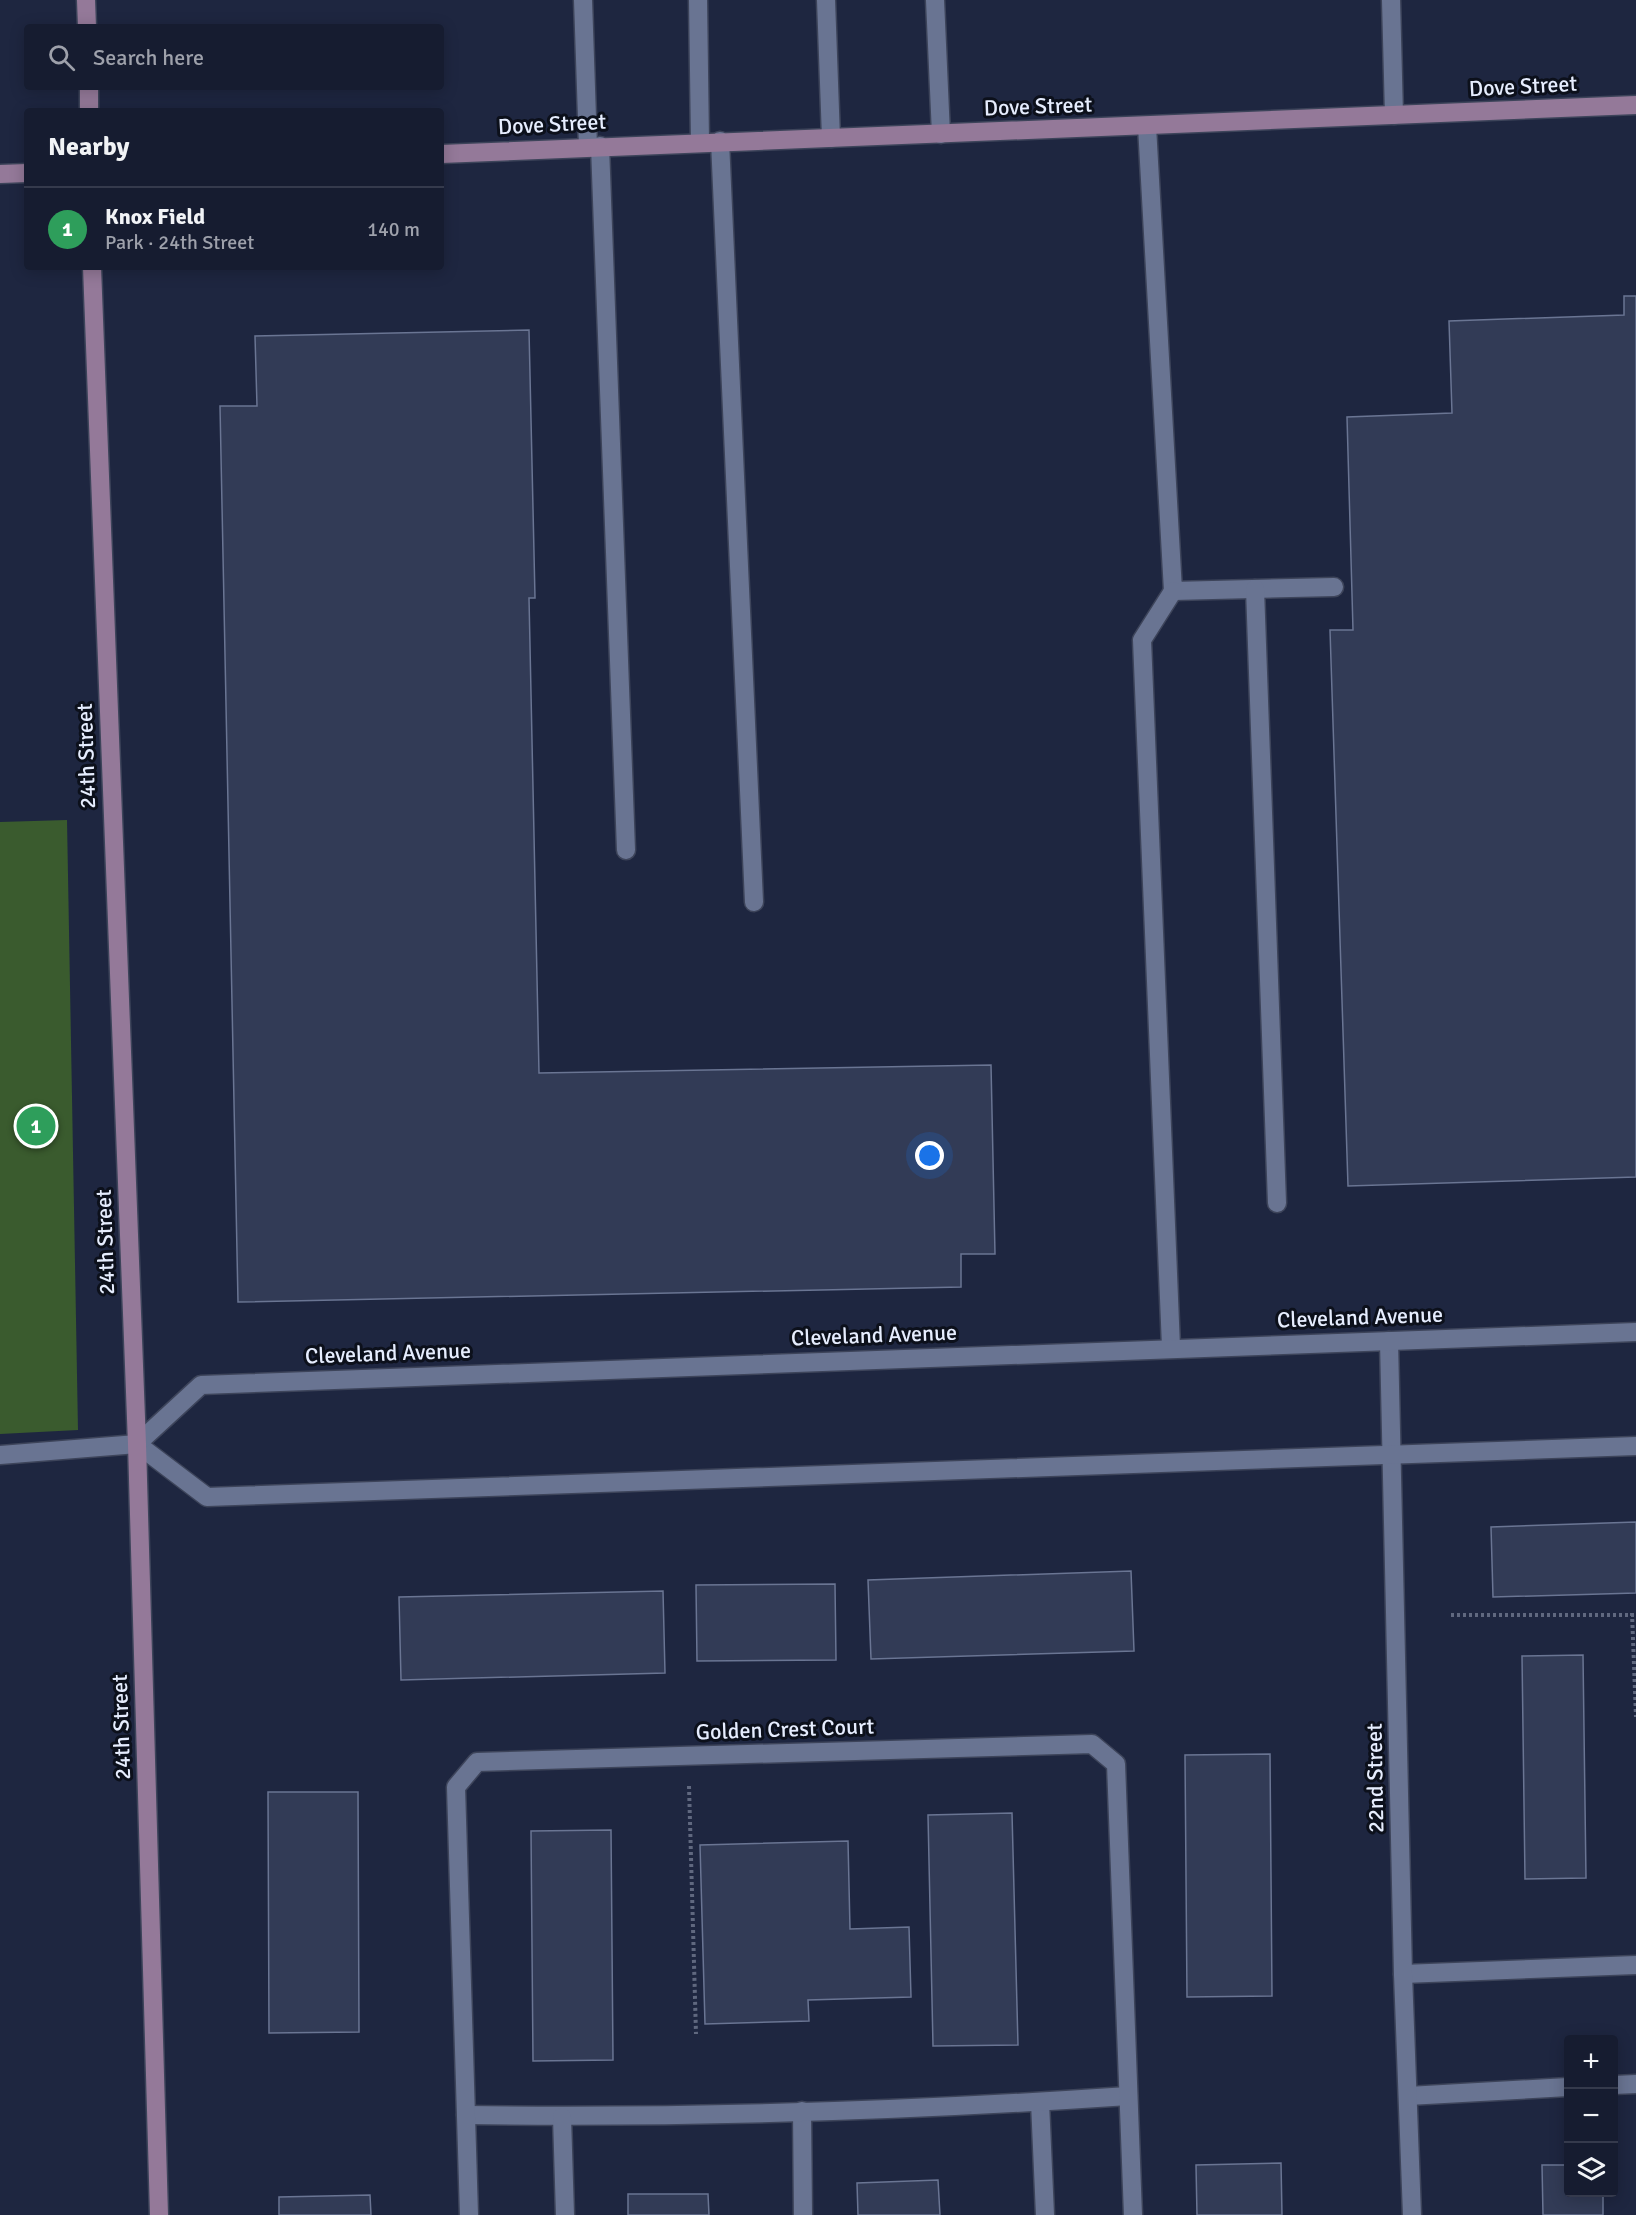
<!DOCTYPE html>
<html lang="en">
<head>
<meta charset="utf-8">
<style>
  :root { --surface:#161c30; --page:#1f2538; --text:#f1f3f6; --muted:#9ea1ab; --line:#353a4c; --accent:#70d35f }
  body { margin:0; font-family:Signika,sans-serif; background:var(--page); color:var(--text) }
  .controls { position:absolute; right:18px; bottom:18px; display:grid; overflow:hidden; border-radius:6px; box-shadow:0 3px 15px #0003 }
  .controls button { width:54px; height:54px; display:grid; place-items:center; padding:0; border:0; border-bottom:2px solid var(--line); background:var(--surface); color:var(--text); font:30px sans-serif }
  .you { position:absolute; left:930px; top:1156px; width:21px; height:21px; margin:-15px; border:4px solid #fff; border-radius:50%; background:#1a73e8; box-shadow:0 0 0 9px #1a73e833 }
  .badge { display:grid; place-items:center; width:39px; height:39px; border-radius:50%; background:var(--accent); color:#fff; font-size:20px; font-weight:700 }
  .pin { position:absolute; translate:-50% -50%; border:3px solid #fff; box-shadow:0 2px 6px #0006 }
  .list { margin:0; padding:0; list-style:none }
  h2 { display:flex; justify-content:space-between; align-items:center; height:78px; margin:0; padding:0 24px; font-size:26px }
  h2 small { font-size:20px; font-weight:400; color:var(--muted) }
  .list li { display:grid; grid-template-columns:39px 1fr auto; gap:18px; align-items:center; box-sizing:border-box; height:84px; padding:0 24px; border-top:2px solid var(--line) }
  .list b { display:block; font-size:22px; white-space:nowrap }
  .list p { margin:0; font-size:20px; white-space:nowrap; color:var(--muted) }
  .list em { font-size:20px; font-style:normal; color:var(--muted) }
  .icon { flex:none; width:33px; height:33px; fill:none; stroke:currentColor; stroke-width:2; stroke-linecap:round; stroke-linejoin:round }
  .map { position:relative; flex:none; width:1636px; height:2215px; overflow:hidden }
  .search { position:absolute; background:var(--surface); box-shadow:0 3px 15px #0003; left:24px; top:24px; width:420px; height:66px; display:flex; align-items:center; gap:15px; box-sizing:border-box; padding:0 21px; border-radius:6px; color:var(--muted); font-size:22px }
  .panel { position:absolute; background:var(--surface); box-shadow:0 3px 15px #0003; left:24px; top:108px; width:420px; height:162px; border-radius:6px }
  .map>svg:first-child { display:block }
</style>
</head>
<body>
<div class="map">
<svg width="1636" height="2215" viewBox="0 0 1636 2215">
  <rect width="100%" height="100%" fill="#1e2640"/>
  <path fill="#3a5b2e" d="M67,820L78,1430L0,1434V822Z"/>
  <g fill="#323b56" stroke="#6a7593" stroke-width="1.5">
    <path d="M1624,296H1636V1177L1348,1186L1330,630H1353L1347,417L1452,413L1449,321L1624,315Z"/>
    <path d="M529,330L535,598H529L539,1073L991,1065L995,1254H961V1287L238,1302L220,406H257L255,336Z"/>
    <path d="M1636,1522V1593L1493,1597L1491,1527Z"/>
    <path d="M1131,1571L1134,1651L871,1659L868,1580Z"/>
    <path d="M835,1584L836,1660L697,1661L696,1585Z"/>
    <path d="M663,1591L665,1673L401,1680L399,1597Z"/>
    <path d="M1583,1655L1586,1878L1525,1879L1522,1656Z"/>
    <path d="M1270,1754L1272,1996L1187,1997L1185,1755Z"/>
    <path d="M268,1792H358L359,2032L269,2033Z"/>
    <path d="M1012,1813L1018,2045L933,2046L928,1815Z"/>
    <path d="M611,1830L613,2060L533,2061L531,1831Z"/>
    <path d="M848,1841L850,1929L909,1927L911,1997L808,2000L809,2021L705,2024L700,1845Z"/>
    <path d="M1281,2163L1282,2215H1197L1196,2165Z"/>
    <path d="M1542,2165H1568V2192H1603V2215H1543Z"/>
    <path d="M938,2180L940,2215H858L857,2183Z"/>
    <path d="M628,2194H708L709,2215H628Z"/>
    <path d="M370,2195L371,2215H279V2197Z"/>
  </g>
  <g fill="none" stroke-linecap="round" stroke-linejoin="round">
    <g stroke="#3d445a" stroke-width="21">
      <g id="lane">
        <path d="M583,0L588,147"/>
        <path d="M698,0L700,141"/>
        <path d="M826,0L831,138"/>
        <path d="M935,0L941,134"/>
        <path d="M1391,0L1394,115"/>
        <path d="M1147,126L1173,591L1334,587"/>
        <path d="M720,141L754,902"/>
        <path d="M600,146L626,850"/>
        <path d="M1255,589L1277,1203"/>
        <path d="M1171,1347L1142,640L1173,591"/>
        <path d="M1403,1974L1636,1965"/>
        <path d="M1614,2085L1636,2084"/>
        <path d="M1408,2096L1568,2087"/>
        <path d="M1040,2102L1045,2215"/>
        <path d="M802,2111L803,2215"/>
        <path d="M466,2115C686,2118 908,2111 1128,2096"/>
        <path d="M562,2117L565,2215"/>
        <path d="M469,2215L456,1787L477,1762L1092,1744L1116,1764L1133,2215"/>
      </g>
    </g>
    <g stroke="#3d445a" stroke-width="21">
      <g id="street">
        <path d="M1389,1341L1403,1974L1412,2215"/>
        <path d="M137,1444L207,1497L1636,1446"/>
        <path d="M0,1455L137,1444L201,1385L1636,1332"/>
      </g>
    </g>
    <g stroke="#3d445a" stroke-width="21">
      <g id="secondary">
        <path d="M86,0L87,27"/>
        <path d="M89,87V111"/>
        <path d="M441,154L1636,105"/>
        <path d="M0,174L27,173"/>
        <path d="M92,267L137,1444L159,2215"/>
      </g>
    </g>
    <g stroke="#60687f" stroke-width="4" stroke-dasharray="3 3" stroke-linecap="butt">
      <path d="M1632,1613L1636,1717"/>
      <path d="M1451,1615H1636"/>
      <path d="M689,1786L696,2034"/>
    </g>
    <use href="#lane" stroke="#697492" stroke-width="18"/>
    <use href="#street" stroke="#697492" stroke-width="18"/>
    <use href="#secondary" stroke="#947999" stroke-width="18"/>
  </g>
  <g text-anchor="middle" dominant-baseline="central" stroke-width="6" stroke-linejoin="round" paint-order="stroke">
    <g font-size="22" fill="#e6edfe" stroke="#0c101b">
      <text transform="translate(1523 86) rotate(-3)">Dove Street</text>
      <text transform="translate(1038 106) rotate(-2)">Dove Street</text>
      <text transform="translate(552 124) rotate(-3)">Dove Street</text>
      <text transform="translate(86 756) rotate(-92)">24th Street</text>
      <text transform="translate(105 1242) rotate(-92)">24th Street</text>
      <text transform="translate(1360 1317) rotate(-2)">Cleveland Avenue</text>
      <text transform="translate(874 1335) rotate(-2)">Cleveland Avenue</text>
      <text transform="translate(388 1353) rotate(-2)">Cleveland Avenue</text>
      <text transform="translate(121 1727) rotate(-92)">24th Street</text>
      <text transform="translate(785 1729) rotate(-2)">Golden Crest Court</text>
      <text transform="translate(1375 1778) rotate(-91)">22nd Street</text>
    </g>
  </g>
</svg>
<div class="controls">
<button>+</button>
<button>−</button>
<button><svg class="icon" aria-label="layers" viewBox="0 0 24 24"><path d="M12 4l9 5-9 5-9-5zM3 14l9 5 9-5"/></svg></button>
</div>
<div class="you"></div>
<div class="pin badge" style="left:36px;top:1126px;background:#2e9e5b">1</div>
<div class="search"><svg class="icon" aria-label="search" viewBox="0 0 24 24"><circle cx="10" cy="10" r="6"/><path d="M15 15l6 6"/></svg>Search here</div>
<section class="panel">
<h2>Nearby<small></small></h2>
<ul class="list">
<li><span class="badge" style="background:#2e9e5b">1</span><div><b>Knox Field</b><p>Park · 24th Street</p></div><em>140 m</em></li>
</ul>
</section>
</div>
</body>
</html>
